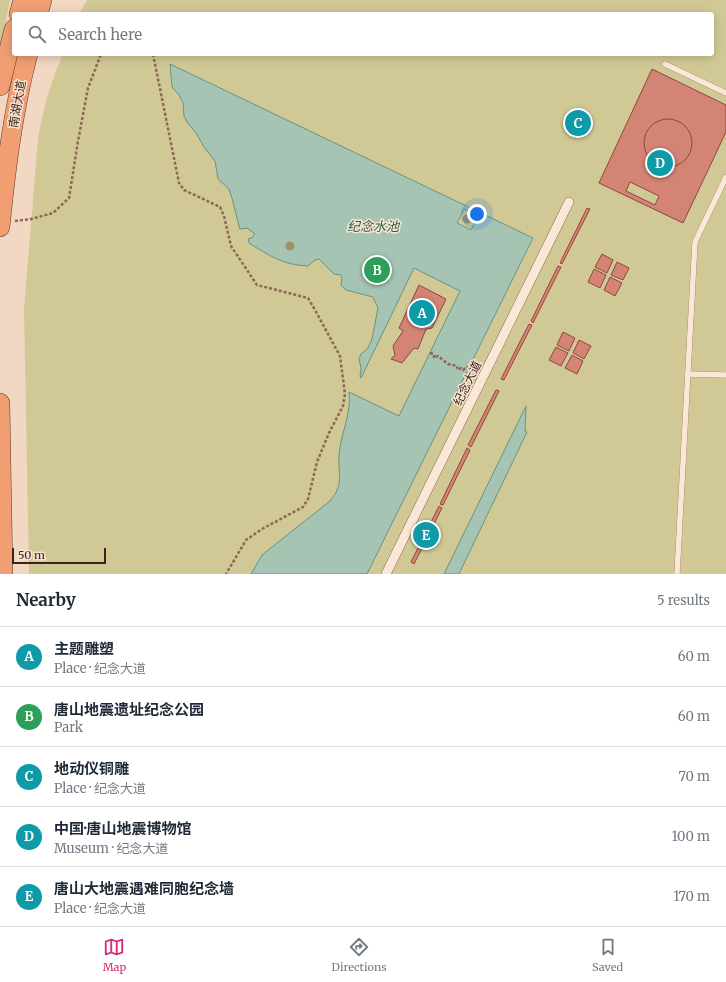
<!DOCTYPE html>
<html lang="en">
<head>
<meta charset="utf-8">
<style>
  :root { --surface:#fff; --page:#f6f6f7; --text:#1f2937; --muted:#747a83; --line:#e0e1e3; --accent:#db2777 }
  body { margin:0; font-family:Merriweather,"Noto Sans SC",serif; background:var(--page); color:var(--text) }
  .scale { position:absolute; left:12px; bottom:10px; width:94px; box-sizing:border-box; padding-left:4px; border:2px solid #3c241d; border-top:0; font-size:11px; line-height:14px; white-space:nowrap; color:#3c241d; -webkit-text-stroke:3px #f8e4d2; paint-order:stroke }
  .you { position:absolute; left:477px; top:214px; width:14px; height:14px; margin:-10px; border:3px solid #fff; border-radius:50%; background:#1a73e8; box-shadow:0 0 0 6px #1a73e833 }
  .badge { display:grid; place-items:center; width:26px; height:26px; border-radius:50%; background:var(--accent); color:#fff; font-size:13px; font-weight:700 }
  .pin { position:absolute; translate:-50% -50%; border:2px solid #fff; box-shadow:0 1px 4px #0006 }
  .list { margin:0; padding:0; list-style:none }
  h2 { display:flex; justify-content:space-between; align-items:center; height:52px; margin:0; padding:0 16px; font-size:17px }
  h2 small { font-size:13px; font-weight:400; color:var(--muted) }
  .list li { display:grid; grid-template-columns:26px 1fr auto; gap:12px; align-items:center; box-sizing:border-box; height:60px; padding:0 16px; border-top:1px solid var(--line) }
  .list b { display:block; font-size:15px; white-space:nowrap }
  .list p { margin:0; font-size:13px; white-space:nowrap; color:var(--muted) }
  .list em { font-size:13px; font-style:normal; color:var(--muted) }
  .icon { flex:none; width:22px; height:22px; fill:none; stroke:currentColor; stroke-width:2; stroke-linecap:round; stroke-linejoin:round }
  .map { position:relative; flex:none; width:726px; height:574px; overflow:hidden }
  .search { position:absolute; background:var(--surface); box-shadow:0 2px 10px #0003; left:12px; right:12px; top:12px; height:44px; display:flex; align-items:center; gap:10px; box-sizing:border-box; padding:0 14px; border-radius:4px; color:var(--muted); font-size:15px }
  .sheet { height:352px; background:var(--surface) }
  nav { display:flex; justify-content:space-around; align-items:center; box-sizing:border-box; height:56px; border-top:1px solid var(--line); background:var(--surface); font-size:11px; color:var(--muted) }
  nav a { display:grid; justify-items:center; gap:2px }
  nav .on { color:var(--accent) }
  .map>svg:first-child { display:block }
</style>
</head>
<body>
<div class="map">
<svg width="726" height="574" viewBox="0 0 726 574">
  <rect width="100%" height="100%" fill="#f2d7c2"/>
  <g fill="#d1c995">
    <path d="M0,0H10L0,47Z"/>
    <path d="M87,0H726V574H29L24,309L38,138C43,109 51,81 63,54H712V14H79Z"/>
  </g>
  <path fill="#f0c59d" d="M587,207L591,209L505,381L501,379Z"/>
  <g fill="#a5c4b3" stroke="#6a937f" fill-rule="evenodd">
    <path d="M170,64L533,238L367,574H251L262,555L330,501C332,497 336,494 337,490C342,480 338,467 339,456C340,435 352,413 349,392L399,416L460,291L414,268L361,378L360,377L361,368L359,359L361,354L368,348L372,339L378,308L373,297L346,290L341,285L342,279L341,275L334,274L319,259L315,260L308,266C283,265 270,256 249,243L248,239L251,238L255,234L247,228L240,229L239,226L232,198L229,189L218,179L215,161L204,147L196,133L187,122L184,116L183,103L179,95L172,87ZM464,209L478,216L471,230L457,223Z"/>
    <path d="M526,406L525,431L527,432L459,574H444Z"/>
  </g>
  <g fill="#d38474" stroke="#8e473b" fill-rule="evenodd">
    <path d="M652,69L726,105V132L683,223L599,183ZM630,182L659,196L655,205L626,191Z"/>
    <circle cx="578" cy="121" r="4"/>
    <circle cx="668" cy="143" r="24"/>
    <path d="M587,208L590,209L562,264L560,263Z"/>
    <path d="M602,254L613,260L607,273L595,267Z"/>
    <path d="M617,262L629,268L623,280L611,275Z"/>
    <path d="M558,266L561,267L533,323L531,321Z"/>
    <path d="M594,269L606,275L600,288L588,282Z"/>
    <path d="M610,277L622,283L615,296L604,290Z"/>
    <path d="M419,285L446,299L432,328L426,329L418,349L414,348L402,363L391,359L395,355L393,346L403,331L399,328Z"/>
    <path d="M529,324L532,325L504,380L501,379Z"/>
    <path d="M563,332L575,338L569,351L557,345Z"/>
    <path d="M579,340L591,346L584,359L573,353Z"/>
    <path d="M556,347L568,353L561,366L549,360Z"/>
    <path d="M572,355L583,361L577,374L565,368Z"/>
    <path d="M496,390L499,391L471,447L468,445Z"/>
    <path d="M467,448L470,450L443,505L440,504Z"/>
    <path d="M439,506L442,508L414,564L411,562Z"/>
  </g>
  <g fill="none" stroke-linecap="round" stroke-linejoin="round">
    <g stroke="#8d6757" stroke-width="6">
      <g id="service">
        <path d="M665,64L726,93"/>
        <path d="M687,374L726,375"/>
        <path d="M677,574L695,242L726,177"/>
      </g>
    </g>
    <g stroke="#8d6757" stroke-width="10">
      <path id="pedestrian" d="M386,574L569,202"/>
    </g>
    <g stroke="#5b362c" stroke-width="20">
      <g id="trunk">
        <path d="M19,14L23,0"/>
        <path d="M38,14L42,0"/>
        <path d="M0,86L14,29"/>
        <path d="M0,227C6,169 13,110 28,54"/>
        <path d="M0,403L3,574"/>
      </g>
    </g>
    <g stroke="#8d6757" stroke-width="2.5" stroke-dasharray="3 2" stroke-linecap="butt">
      <path d="M153,54L179,183L184,190L220,207L224,216L231,246L257,285L308,298L315,310L340,356L345,394L343,406L329,433L317,462L308,499L303,507L262,529L246,540L226,574"/>
      <path d="M15,221L31,219L53,213L69,198L78,141L88,88L101,54"/>
      <path d="M430,353L434,354V358L438,356L448,364L457,366L458,370L461,368L463,370L467,367L468,369"/>
    </g>
    <use href="#service" stroke="#fbe7d6" stroke-width="5.5"/>
    <use href="#pedestrian" stroke="#fbe7d6" stroke-width="9"/>
    <use href="#trunk" stroke="#f09e72" stroke-width="19"/>
  </g>
  <g fill="#9e926a">
    <circle cx="467" cy="219" r="4.5"/>
    <circle cx="290" cy="246" r="4.5"/>
  </g>
  <g text-anchor="middle" dominant-baseline="central" stroke-width="3" stroke-linejoin="round" paint-order="stroke">
    <g font-size="12" fill="#3c241d" stroke="#f8e4d2">
      <text transform="translate(17 104) rotate(-80)">南湖大道</text>
      <text transform="translate(467 383) rotate(-64)">纪念大道</text>
    </g>
    <g font-size="13" font-style="italic" fill="#2b5d4d" stroke="#f8e4d2">
      <text x="373" y="226">纪念水池</text>
    </g>
  </g>
</svg>
<div class="scale">50 m</div>
<div class="you"></div>
<div class="pin badge" style="left:422px;top:313px;background:#0f9aa8">A</div>
<div class="pin badge" style="left:377px;top:270px;background:#2e9e5b">B</div>
<div class="pin badge" style="left:578px;top:123px;background:#0f9aa8">C</div>
<div class="pin badge" style="left:660px;top:163px;background:#0f9aa8">D</div>
<div class="pin badge" style="left:426px;top:535px;background:#0f9aa8">E</div>
<div class="search"><svg class="icon" aria-label="search" viewBox="0 0 24 24"><circle cx="10" cy="10" r="6"/><path d="M15 15l6 6"/></svg>Search here</div>
</div>
<section class="sheet">
<h2>Nearby<small>5 results</small></h2>
<ul class="list">
<li><span class="badge" style="background:#0f9aa8">A</span><div><b>主题雕塑</b><p>Place · 纪念大道</p></div><em>60 m</em></li>
<li><span class="badge" style="background:#2e9e5b">B</span><div><b>唐山地震遗址纪念公园</b><p>Park</p></div><em>60 m</em></li>
<li><span class="badge" style="background:#0f9aa8">C</span><div><b>地动仪铜雕</b><p>Place · 纪念大道</p></div><em>70 m</em></li>
<li><span class="badge" style="background:#0f9aa8">D</span><div><b>中国·唐山地震博物馆</b><p>Museum · 纪念大道</p></div><em>100 m</em></li>
<li><span class="badge" style="background:#0f9aa8">E</span><div><b>唐山大地震遇难同胞纪念墙</b><p>Place · 纪念大道</p></div><em>170 m</em></li>
</ul>
</section>
<nav>
<a class="on"><svg class="icon" aria-label="map" viewBox="0 0 24 24"><path d="M3 6l6-2 6 2 6-2v14l-6 2-6-2-6 2zM9 4v14M15 6v14"/></svg>Map</a>
<a><svg class="icon" aria-label="directions" viewBox="0 0 24 24"><path d="M12 3l9 9-9 9-9-9zM9 14v-3h6M13 9l2 2-2 2"/></svg>Directions</a>
<a><svg class="icon" aria-label="saved" viewBox="0 0 24 24"><path d="M7 4h10v16l-5-4-5 4z"/></svg>Saved</a>
</nav>
</body>
</html>
